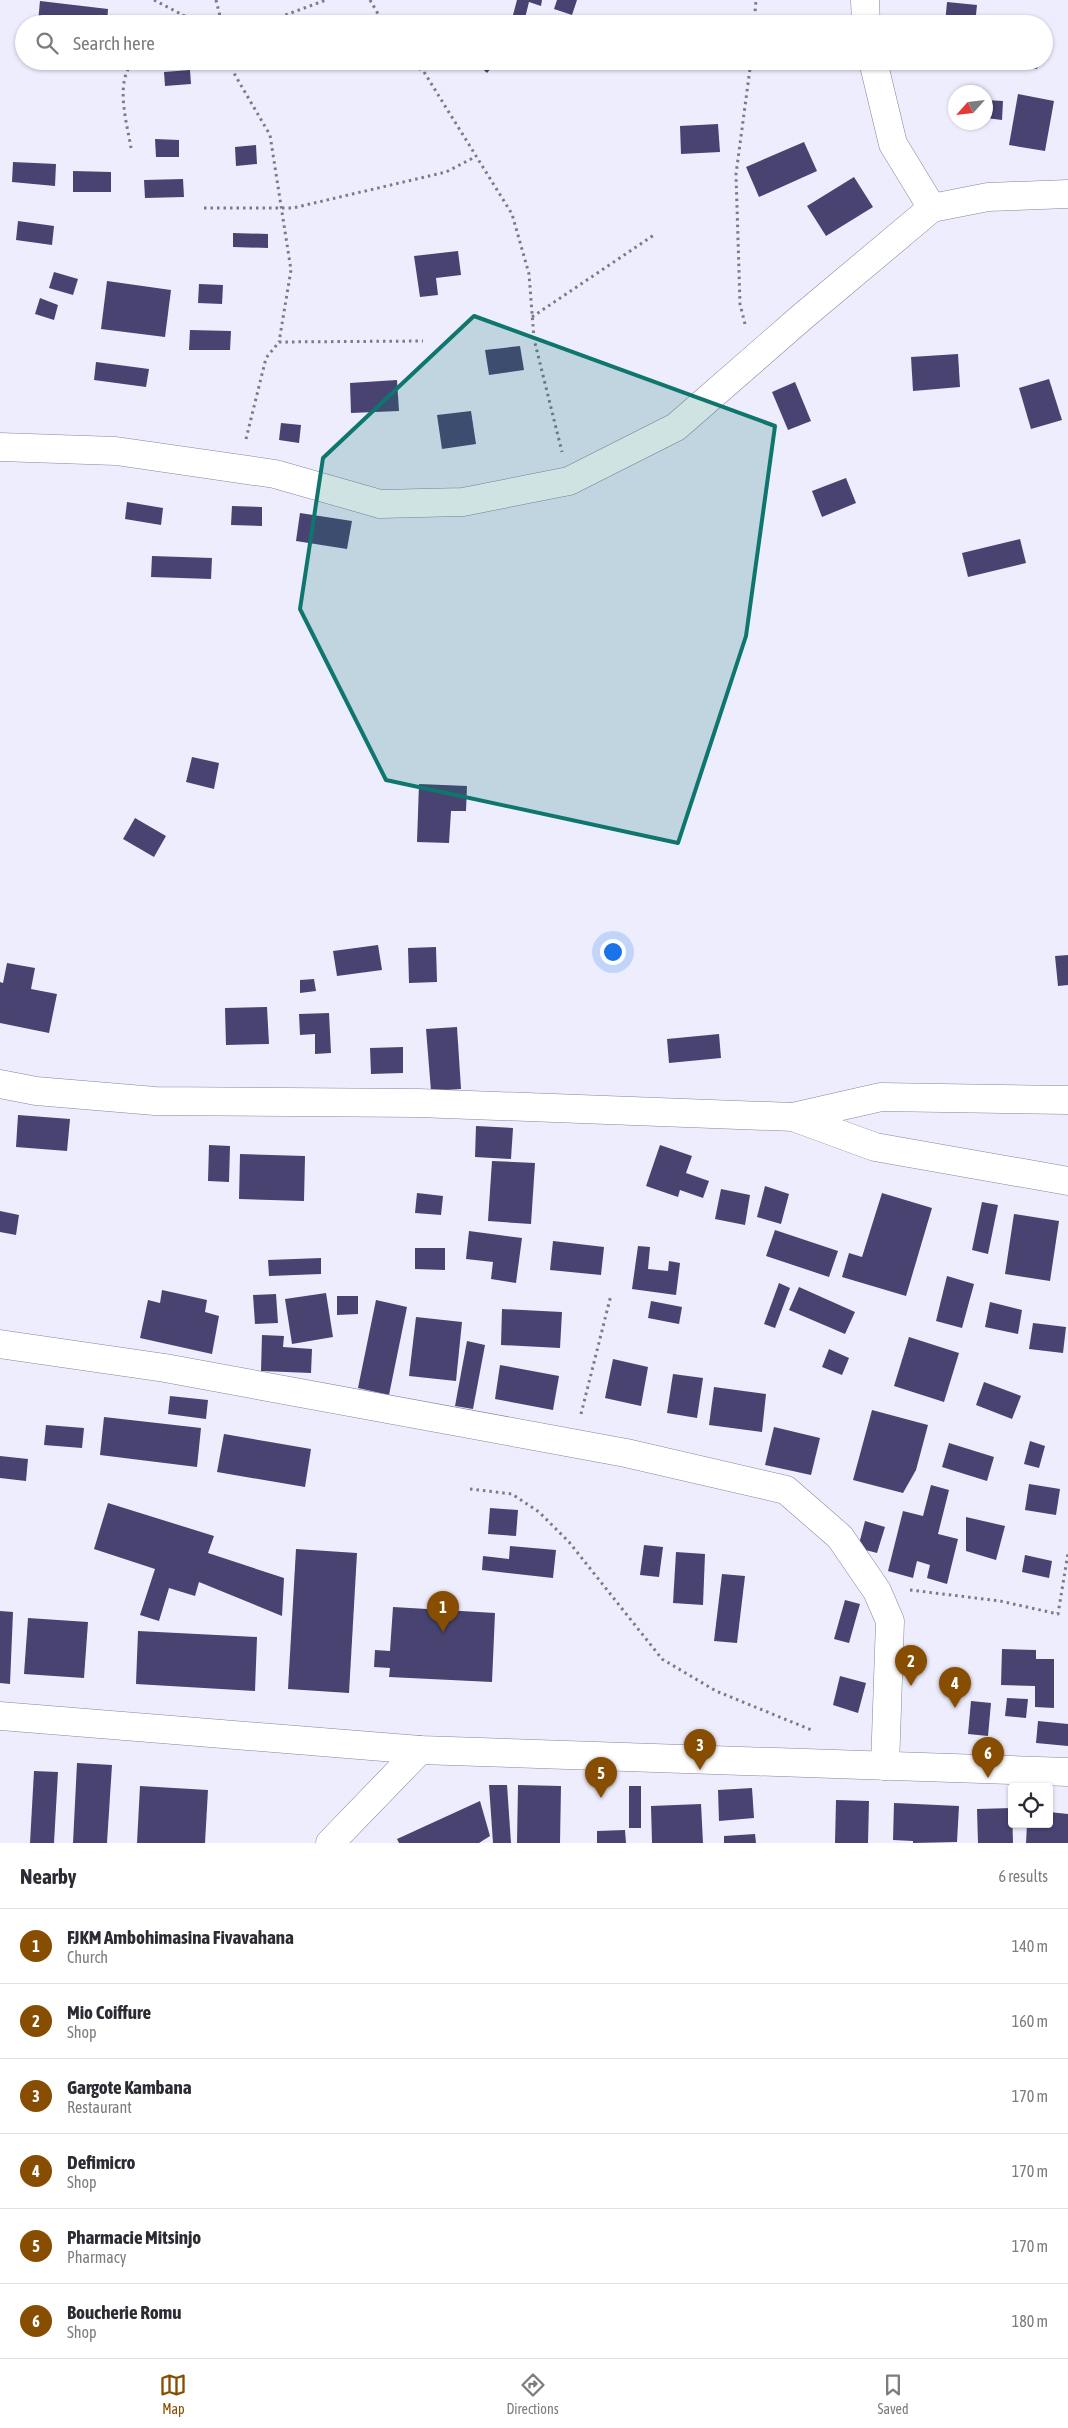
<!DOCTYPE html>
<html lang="en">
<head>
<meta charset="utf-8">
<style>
  :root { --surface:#fff; --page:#f7f7f7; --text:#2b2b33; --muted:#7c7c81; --line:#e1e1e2; --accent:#874e02 }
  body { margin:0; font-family:"Asap Condensed",sans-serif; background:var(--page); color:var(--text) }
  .controls { position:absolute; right:15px; bottom:15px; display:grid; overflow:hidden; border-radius:5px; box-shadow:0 1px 4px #0004 }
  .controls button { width:45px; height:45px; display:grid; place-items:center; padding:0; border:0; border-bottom:1px solid var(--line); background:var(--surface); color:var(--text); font:25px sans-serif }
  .compass { position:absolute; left:948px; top:85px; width:45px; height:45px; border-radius:50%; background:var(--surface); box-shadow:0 1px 4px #0004; rotate:243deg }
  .you { position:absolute; left:612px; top:951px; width:18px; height:18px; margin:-12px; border:4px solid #fff; border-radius:50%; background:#1a73e8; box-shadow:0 0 0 8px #1a73e833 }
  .badge { display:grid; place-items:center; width:32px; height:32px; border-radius:50%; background:var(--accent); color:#fff; font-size:16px; font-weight:700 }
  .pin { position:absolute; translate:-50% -41px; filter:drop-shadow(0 1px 2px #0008) }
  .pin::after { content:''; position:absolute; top:26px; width:18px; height:15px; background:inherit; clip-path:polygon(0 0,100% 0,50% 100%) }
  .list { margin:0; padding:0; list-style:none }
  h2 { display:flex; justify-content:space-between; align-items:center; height:65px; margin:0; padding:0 20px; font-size:21px }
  h2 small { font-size:16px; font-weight:400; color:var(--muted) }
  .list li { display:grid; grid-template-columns:32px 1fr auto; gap:15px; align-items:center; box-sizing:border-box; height:75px; padding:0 20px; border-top:1px solid var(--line) }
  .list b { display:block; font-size:19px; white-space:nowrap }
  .list p { margin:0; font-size:16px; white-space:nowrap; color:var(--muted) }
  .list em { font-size:16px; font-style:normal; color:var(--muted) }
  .icon { flex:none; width:28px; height:28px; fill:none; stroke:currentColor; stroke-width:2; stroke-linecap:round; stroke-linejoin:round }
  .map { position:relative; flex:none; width:1068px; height:1843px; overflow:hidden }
  .search { position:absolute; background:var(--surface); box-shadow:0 1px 4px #0004; left:15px; right:15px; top:15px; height:55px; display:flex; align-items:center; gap:12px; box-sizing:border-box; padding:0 18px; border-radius:28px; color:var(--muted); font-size:19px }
  .sheet { height:515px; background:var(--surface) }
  nav { display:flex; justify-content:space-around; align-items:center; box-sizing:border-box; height:70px; border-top:1px solid var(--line); background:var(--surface); font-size:14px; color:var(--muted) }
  nav a { display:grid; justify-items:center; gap:2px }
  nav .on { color:var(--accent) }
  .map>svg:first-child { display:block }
</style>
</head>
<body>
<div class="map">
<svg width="1068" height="1843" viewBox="0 0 1068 1843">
  <rect width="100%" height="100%" fill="#eeedfe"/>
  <g fill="#484371">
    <path d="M517,0H542L541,6L529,2L525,18L513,15Z"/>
    <path d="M557,0H577L572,15L554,9Z"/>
    <path d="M40,1L108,9L107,24L38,22Z"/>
    <path d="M947,2L977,5L975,24H945Z"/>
    <path d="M1001,17L1031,23V24H1000Z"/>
    <path d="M474,61H497L487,73Z"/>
    <path d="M537,61H555L548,70Z"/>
    <path d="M941,61H959L958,68L941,66Z"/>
    <path d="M1018,61H1039L1037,69L1017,65Z"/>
    <path d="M190,70L191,84L165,86L164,72Z"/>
    <path d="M1018,94L1054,101L1045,151L1009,145Z"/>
    <path d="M986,100L1003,101L1002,120L986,118Z"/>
    <path d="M718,124L720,152L681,154L680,126Z"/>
    <path d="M155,139L179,140V157H156Z"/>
    <path d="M804,142L817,171L759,197L746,167Z"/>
    <path d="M256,145L257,164L236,166L235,147Z"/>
    <path d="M13,162L56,164L55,186L12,182Z"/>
    <path d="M73,171L111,172V192H73Z"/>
    <path d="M854,177L873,207L826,236L807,206Z"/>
    <path d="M183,179L184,197L145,198L144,180Z"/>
    <path d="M18,221L54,226L52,245L16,240Z"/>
    <path d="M233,233L268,234V248L233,247Z"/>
    <path d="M458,251L461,275L436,278L438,295L420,297L414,256Z"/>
    <path d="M54,272L78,279L73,295L49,288Z"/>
    <path d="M107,281L171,290L165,337L101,329Z"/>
    <path d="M199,284L223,285L222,304L198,303Z"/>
    <path d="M40,298L58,305L54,320L35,314Z"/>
    <path d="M190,330L231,331L230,350H189Z"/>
    <path d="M520,346L524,370L489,375L485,350Z"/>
    <path d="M958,354L960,387L913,391L911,357Z"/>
    <path d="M96,362L149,369L146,387L94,380Z"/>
    <path d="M1049,379L1062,420L1031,429L1019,388Z"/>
    <path d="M397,380L399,411L351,413L350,383Z"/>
    <path d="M795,382L811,421L788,430L772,392Z"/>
    <path d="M471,411L476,444L442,449L437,415Z"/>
    <path d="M281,423L301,425L299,443L279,440Z"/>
    <path d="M846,478L856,503L822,517L812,491Z"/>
    <path d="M127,502L163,508L161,525L125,519Z"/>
    <path d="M232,506L262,507V526L231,525Z"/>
    <path d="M300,513L352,521L347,549L296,541Z"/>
    <path d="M1020,539L1026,563L968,577L962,553Z"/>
    <path d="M152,556L212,558L211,579L151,577Z"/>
    <path d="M192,757L219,763L214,789L186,782Z"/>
    <path d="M419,784L467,786L466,811H451L449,843L417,842Z"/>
    <path d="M135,818L166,836L154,857L123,839Z"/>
    <path d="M378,945L382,970L337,976L333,951Z"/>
    <path d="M436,947L437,982L409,983L408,948Z"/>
    <path d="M1068,955V985L1058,986L1055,956Z"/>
    <path d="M7,963L35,968L31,989L57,994L49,1033L0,1023V982L3,983Z"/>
    <path d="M314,979L316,991L300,993V980Z"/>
    <path d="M267,1007L269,1044L226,1045L225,1008Z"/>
    <path d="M329,1013L331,1053L315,1054V1034L300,1035L299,1014Z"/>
    <path d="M457,1027L461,1089L431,1091L426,1029Z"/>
    <path d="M719,1034L721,1058L669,1063L667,1039Z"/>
    <path d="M403,1047V1073L371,1074L370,1048Z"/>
    <path d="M18,1115L70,1119L67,1151L16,1147Z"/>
    <path d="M476,1126L513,1128L511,1159L475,1157Z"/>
    <path d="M209,1145L230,1146L229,1182L208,1181Z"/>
    <path d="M660,1145L692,1156L686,1173L709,1181L703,1198L680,1190L678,1197L646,1186Z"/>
    <path d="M240,1154L305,1156L304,1201L239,1199Z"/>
    <path d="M492,1161L535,1163L531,1224L488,1221Z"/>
    <path d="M765,1186L789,1194L781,1224L757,1217Z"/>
    <path d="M721,1189L750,1195L745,1225L715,1219Z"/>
    <path d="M417,1193L443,1196L441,1215L415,1213Z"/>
    <path d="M882,1193L932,1208L906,1296L842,1277L849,1253L862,1257Z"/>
    <path d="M982,1202L998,1205L988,1254L972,1250Z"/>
    <path d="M0,1211L19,1215L16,1235L0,1232Z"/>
    <path d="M1014,1214L1059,1221L1050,1281L1005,1274Z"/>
    <path d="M775,1230L838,1251L829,1277L766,1256Z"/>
    <path d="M469,1231L522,1238L516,1283L491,1279L493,1262L466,1259Z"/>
    <path d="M553,1241L604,1247L601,1275L550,1270Z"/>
    <path d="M638,1246L650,1247L648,1269L668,1271L669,1261L680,1263L676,1295L632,1289Z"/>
    <path d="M415,1248H445V1270L415,1269Z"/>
    <path d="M321,1258V1274L269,1276L268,1260Z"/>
    <path d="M947,1276L974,1284L962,1328L936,1321Z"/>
    <path d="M779,1283L790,1288L775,1328L764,1324Z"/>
    <path d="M799,1287L855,1312L845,1334L789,1310Z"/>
    <path d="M162,1290L207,1300L205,1312L219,1316L212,1354L140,1338L148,1300L160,1303Z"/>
    <path d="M326,1293L333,1337L292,1344L285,1299Z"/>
    <path d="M276,1294L278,1323L255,1324L253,1295Z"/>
    <path d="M337,1296H358V1314L337,1315Z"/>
    <path d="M376,1300L407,1307L389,1395L358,1388Z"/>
    <path d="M651,1301L682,1307L679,1324L648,1318Z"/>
    <path d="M990,1302L1022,1310L1018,1334L985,1327Z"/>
    <path d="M502,1309L562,1312L560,1348L501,1345Z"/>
    <path d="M416,1317L462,1322L456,1381L409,1376Z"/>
    <path d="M1033,1323L1066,1327L1063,1353L1029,1349Z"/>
    <path d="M262,1335L284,1336L283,1347L312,1349L311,1373L261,1371Z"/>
    <path d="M909,1337L959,1353L944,1402L894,1386Z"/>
    <path d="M467,1341L485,1345L473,1409L455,1406Z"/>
    <path d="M829,1349L849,1358L842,1375L822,1367Z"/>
    <path d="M613,1359L648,1367L641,1406L605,1398Z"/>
    <path d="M500,1365L559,1376L553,1410L495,1399Z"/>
    <path d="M673,1374L703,1378L697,1418L667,1413Z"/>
    <path d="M984,1382L1021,1396L1012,1419L976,1405Z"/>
    <path d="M714,1387L766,1394L762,1432L709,1425Z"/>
    <path d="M170,1396L208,1400L206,1419L168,1414Z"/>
    <path d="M872,1410L928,1425L916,1470L903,1493L853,1480Z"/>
    <path d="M104,1417L201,1428L197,1467L100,1455Z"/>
    <path d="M46,1425L84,1428L82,1448L44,1445Z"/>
    <path d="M774,1427L820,1438L811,1475L765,1465Z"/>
    <path d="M224,1434L311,1449L305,1487L217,1472Z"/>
    <path d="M1030,1441L1045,1446L1039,1468L1024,1464Z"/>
    <path d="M949,1443L994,1457L987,1481L942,1467Z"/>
    <path d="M0,1456L28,1459L26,1481L0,1478Z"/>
    <path d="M1029,1484L1060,1489L1056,1515L1025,1510Z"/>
    <path d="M931,1485L949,1490L938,1534L958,1539L947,1584L927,1578L930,1565L917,1561L913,1578L888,1571L903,1511L923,1516Z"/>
    <path d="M108,1503L214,1536L208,1553L284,1578L282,1616L199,1582L195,1596L169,1588L159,1621L140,1615L155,1569L94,1549Z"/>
    <path d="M490,1508L518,1510L516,1536L488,1534Z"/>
    <path d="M966,1517L1005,1526L996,1560L966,1551Z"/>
    <path d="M865,1521L885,1527L877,1553L858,1548Z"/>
    <path d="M644,1545L663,1547L659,1577L640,1575Z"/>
    <path d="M510,1546L556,1550L553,1578L482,1570L483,1556L509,1559Z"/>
    <path d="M296,1549L357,1553L349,1693L288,1689Z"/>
    <path d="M676,1552L705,1554L703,1605L673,1603Z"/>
    <path d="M1025,1555L1052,1561L1049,1578L1022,1572Z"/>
    <path d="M722,1574L745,1576L737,1643L714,1641Z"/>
    <path d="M845,1600L860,1604L849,1643L834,1639Z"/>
    <path d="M393,1607L495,1613L492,1682L389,1677L390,1668L374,1667L375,1650L390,1651Z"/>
    <path d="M0,1611L13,1612L10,1684L0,1683Z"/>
    <path d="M28,1618L88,1622L84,1678L24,1674Z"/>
    <path d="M138,1631L257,1637L255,1691L136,1684Z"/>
    <path d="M1002,1649L1036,1650V1659H1054V1708L1035,1707V1686L1001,1685Z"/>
    <path d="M840,1676L866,1683L858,1713L833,1705Z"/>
    <path d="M1007,1698L1028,1699L1026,1718L1005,1716Z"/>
    <path d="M971,1701L991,1703L988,1736L968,1734Z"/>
    <path d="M1038,1721L1068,1724V1746L1036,1743Z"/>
    <path d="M77,1763L112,1765L107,1843H73Z"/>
    <path d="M34,1771L58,1772L54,1843H30Z"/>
    <path d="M489,1785H507L511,1843H493Z"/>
    <path d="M518,1785L561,1786L560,1843H517Z"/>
    <path d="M140,1786L208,1790L205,1843H137Z"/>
    <rect x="629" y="1786" width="12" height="42"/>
    <path d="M752,1788L754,1818L719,1821L718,1790Z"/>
    <path d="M836,1800L869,1801L868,1843H835Z"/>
    <path d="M480,1801L490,1836L479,1843H399L397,1839Z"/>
    <path d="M894,1803L959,1806L957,1842L913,1843V1841L893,1840Z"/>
    <path d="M701,1804L703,1843H652L651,1806Z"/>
    <path d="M1012,1808L1013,1843H978L977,1809Z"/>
    <path d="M1049,1812L1068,1814V1843H1026L1027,1824H1049Z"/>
    <path d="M625,1830L626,1843H597V1831Z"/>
    <path d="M755,1834L756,1843H724V1836Z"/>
  </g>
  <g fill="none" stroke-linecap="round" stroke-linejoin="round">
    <g stroke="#85849d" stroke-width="29">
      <g id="minor">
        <path d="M865,0L866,24"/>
        <path d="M873,61L893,144L932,208"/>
        <path d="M0,447L116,451L275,474L380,504L463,502L569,481L676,427L802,317L932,208L988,197L1068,194"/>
        <path d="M0,1084L36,1091L155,1101L418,1103L793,1117L875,1147L1068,1181"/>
        <path d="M793,1117L881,1097L1068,1100"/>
        <path d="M0,1344L165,1368L626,1453L786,1490L840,1537L877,1591L890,1621L885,1766"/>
      </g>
    </g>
    <g stroke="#85849d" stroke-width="29">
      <path id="tertiary" d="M330,1843L420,1750"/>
    </g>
    <g stroke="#85849d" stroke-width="29">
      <path id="secondary" d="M0,1716L420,1750L1068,1772"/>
    </g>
    <g stroke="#7b7a87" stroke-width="3" stroke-dasharray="2.5 4" stroke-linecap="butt">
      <path d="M154,0L200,24"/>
      <path d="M216,0L222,24"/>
      <path d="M370,0L384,24"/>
      <path d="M173,24L183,15"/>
      <path d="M261,24L326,0"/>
      <path d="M754,24L756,0"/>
      <path d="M231,61L235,75L270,135L291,270L279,342"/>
      <path d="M408,61L424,72L512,214L529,274L534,339L562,452"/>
      <path d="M131,148C127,123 114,81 134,61"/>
      <path d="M204,208H293L446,172L475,157"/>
      <path d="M532,317L654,235"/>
      <path d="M745,324L740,304L736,174L751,61"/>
      <path d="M246,439L266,358L279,342L423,341"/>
      <path d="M581,1414L611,1295"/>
      <path d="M470,1489L512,1494L539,1512L569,1542L662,1659L716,1691L814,1731"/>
      <path d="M910,1590L1000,1601L1058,1614L1068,1553"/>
    </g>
    <use href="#minor" stroke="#fff" stroke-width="28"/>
    <use href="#tertiary" stroke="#fff" stroke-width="28"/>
    <use href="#secondary" stroke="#fff" stroke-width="28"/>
  </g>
  <path fill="#0f766e" fill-opacity="0.2" stroke="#0f766e" stroke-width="4" stroke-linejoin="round" d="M474,316L775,426L746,636L678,843L386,780L300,609L323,458Z"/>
</svg>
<div class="controls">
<button><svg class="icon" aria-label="locate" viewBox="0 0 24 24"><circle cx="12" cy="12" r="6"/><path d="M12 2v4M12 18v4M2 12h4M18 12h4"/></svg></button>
</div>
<svg class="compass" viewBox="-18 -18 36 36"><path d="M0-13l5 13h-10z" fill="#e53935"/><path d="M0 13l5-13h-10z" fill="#7c7c81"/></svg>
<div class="you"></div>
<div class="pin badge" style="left:443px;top:1632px">1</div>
<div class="pin badge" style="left:911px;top:1686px">2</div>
<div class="pin badge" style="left:700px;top:1770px">3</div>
<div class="pin badge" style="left:955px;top:1708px">4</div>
<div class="pin badge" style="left:601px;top:1798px">5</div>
<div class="pin badge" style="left:988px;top:1778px">6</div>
<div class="search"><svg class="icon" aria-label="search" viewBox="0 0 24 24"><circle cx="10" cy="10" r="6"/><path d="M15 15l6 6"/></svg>Search here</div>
</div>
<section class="sheet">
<h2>Nearby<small>6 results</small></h2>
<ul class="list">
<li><span class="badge">1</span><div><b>FJKM Ambohimasina Fivavahana</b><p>Church</p></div><em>140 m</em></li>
<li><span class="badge">2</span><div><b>Mio Coiffure</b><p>Shop</p></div><em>160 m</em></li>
<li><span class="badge">3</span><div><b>Gargote Kambana</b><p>Restaurant</p></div><em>170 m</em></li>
<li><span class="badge">4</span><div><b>Defimicro</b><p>Shop</p></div><em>170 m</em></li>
<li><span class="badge">5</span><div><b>Pharmacie Mitsinjo</b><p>Pharmacy</p></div><em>170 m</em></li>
<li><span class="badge">6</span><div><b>Boucherie Romu</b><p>Shop</p></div><em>180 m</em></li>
</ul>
</section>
<nav>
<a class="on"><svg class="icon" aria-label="map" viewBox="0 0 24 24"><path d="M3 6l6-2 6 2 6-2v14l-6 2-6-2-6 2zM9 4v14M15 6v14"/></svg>Map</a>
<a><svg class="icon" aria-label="directions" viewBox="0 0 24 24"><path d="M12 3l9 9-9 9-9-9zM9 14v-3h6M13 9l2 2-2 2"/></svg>Directions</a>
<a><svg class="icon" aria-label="saved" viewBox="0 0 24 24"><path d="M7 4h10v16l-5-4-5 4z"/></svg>Saved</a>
</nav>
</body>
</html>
